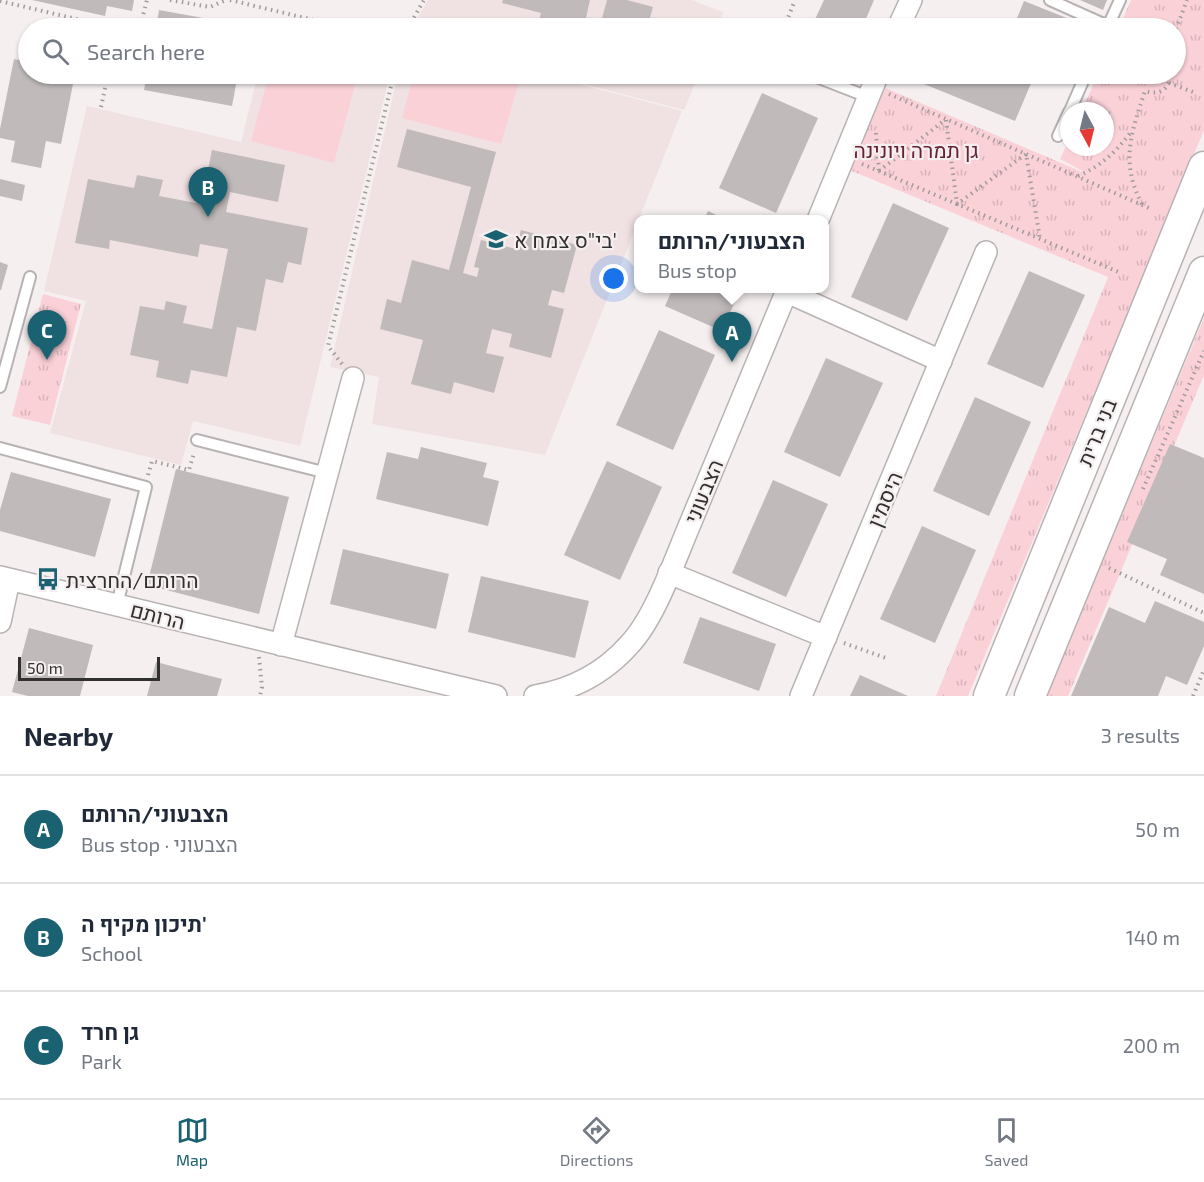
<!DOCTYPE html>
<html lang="en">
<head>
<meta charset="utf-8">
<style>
  :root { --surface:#fff; --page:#f6f6f7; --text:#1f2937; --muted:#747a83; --line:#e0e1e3; --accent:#1a6171 }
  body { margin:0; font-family:"Exo 2",Heebo,sans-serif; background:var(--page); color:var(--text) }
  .compass { position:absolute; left:1060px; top:102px; width:54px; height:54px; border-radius:50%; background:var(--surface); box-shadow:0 2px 4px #0004; rotate:173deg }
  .scale { position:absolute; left:18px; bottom:15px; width:142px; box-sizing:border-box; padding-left:6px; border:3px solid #312f2f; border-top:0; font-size:16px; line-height:21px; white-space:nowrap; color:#312f2f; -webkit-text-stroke:4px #f6eff0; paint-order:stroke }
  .you { position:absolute; left:614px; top:279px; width:21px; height:21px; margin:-15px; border:4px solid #fff; border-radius:50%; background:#1a73e8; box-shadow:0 0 0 9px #1a73e833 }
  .badge { display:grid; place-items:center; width:39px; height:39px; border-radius:50%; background:var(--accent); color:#fff; font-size:20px; font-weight:700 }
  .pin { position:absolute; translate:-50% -50px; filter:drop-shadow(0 2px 3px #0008) }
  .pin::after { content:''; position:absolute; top:32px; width:21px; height:18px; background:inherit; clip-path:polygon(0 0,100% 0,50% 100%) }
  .popup { position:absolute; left:634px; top:215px; width:195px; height:78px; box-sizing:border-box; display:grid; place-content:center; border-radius:12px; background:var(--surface); filter:drop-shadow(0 2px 4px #0005); font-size:20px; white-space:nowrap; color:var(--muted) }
  .popup b { font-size:22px; color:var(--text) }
  .popup::after { content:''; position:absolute; left:50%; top:100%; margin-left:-12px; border:12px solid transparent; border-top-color:var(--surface) }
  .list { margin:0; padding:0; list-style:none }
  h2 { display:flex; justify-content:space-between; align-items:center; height:78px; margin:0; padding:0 24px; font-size:26px }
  h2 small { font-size:20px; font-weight:400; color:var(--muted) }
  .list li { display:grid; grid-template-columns:39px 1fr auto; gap:18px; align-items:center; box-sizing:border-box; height:108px; padding:0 24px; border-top:2px solid var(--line) }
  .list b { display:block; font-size:22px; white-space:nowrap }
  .list p { margin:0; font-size:20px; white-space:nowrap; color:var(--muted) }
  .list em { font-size:20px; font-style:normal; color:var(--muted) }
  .icon { flex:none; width:33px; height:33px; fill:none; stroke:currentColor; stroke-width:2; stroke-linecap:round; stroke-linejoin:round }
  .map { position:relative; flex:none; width:1204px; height:696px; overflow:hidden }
  .search { position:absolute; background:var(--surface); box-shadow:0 2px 4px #0004; left:18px; right:18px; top:18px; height:66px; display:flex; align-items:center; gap:15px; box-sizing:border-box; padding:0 21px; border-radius:33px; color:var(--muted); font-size:22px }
  .sheet { height:402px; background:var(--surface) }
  nav { display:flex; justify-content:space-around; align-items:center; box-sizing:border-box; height:84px; border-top:2px solid var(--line); background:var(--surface); font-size:16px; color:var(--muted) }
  nav a { display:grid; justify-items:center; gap:3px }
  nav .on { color:var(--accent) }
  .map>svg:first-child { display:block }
</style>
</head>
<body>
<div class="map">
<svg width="1204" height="696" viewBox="0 0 1204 696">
  <defs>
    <pattern id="grass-tufts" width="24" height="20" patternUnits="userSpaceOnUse" patternTransform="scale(1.5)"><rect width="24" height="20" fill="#fbd1d8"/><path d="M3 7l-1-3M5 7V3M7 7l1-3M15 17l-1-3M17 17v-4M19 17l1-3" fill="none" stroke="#d8b4ba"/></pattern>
  </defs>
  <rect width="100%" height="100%" fill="#f6eff0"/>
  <g fill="#f0e1e3">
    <path d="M428,0H691L723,12L717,28H412Z"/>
    <path d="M258,74H390L300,446L193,421L181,465L50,433L86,301L44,291L87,106L241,142Z"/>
    <path d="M398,74H541L682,111L545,455L372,424L379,377L330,367Z"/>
    <path d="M545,74H699L684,110Z"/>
  </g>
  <g fill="url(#grass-tufts)">
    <path d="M1131,0H1204V130L968,696H936L1108,277L847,169L883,87L1092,176L1060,159L1069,140V147H1105V111H1082L1098,74H1176V28H1119Z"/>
    <path d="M43,294L81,304L50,425L12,416Z"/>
    <path d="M1204,318V375L1068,696H1046Z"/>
  </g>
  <g fill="#fbd1d8">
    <path d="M269,74H358L334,163L251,141Z"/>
    <path d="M414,74H504L520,78L501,144L402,118Z"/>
  </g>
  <g fill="#c0babb">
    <path d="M32,0H134L132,11L107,6L105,16Z"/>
    <path d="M503,0H590L585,22L600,26L607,0H627L653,7L647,28H537L541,13L502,3Z"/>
    <path d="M824,0H874L862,28H811Z"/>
    <path d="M1080,0H1107L1103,10Z"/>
    <path d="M1024,1L1092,28H1013Z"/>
    <path d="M159,10L247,26L246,28H156Z"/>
    <path d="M945,20L964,28H941Z"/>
    <path d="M14,59L28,62V74H75L61,144L46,141L41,168L11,162L15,141L0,138V129Z"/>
    <path d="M147,74H238L232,106L144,90Z"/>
    <path d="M922,74H1035L1015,121L919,82Z"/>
    <path d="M762,93L818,118L776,213L719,188Z"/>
    <path d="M407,129L496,152L463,273L477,277L479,268L474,267L481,240L516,249L521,230L577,245L564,293L552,290L548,305L564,309L551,358L509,347L512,334L492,329L486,353L504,357L494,393L454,382L451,394L411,384L423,340L380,329L387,299L401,303L412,260L449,270L471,187L397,167Z"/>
    <path d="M212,150L285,165L278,202L230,192L226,212L308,228L301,265L288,262L283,283L266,279L256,331L237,327L227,377L191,370L188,384L156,377L159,361L130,355L140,306L164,310L166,301L187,306L183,323L212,329L228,249L200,244L198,257L110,240L109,249L75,243L88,179L134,188L137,175L163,180L159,196L201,204Z"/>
    <path d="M0,179L25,185L22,201L0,196Z"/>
    <path d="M893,203L949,228L907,321L851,297Z"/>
    <path d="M708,211L727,220H704Z"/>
    <path d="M0,262L8,265L1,290H0Z"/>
    <path d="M1029,271L1085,295L1043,388L987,364Z"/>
    <path d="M673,288H741L722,331L665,306Z"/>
    <path d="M659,330L715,355L673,450L616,425Z"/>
    <path d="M826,358L883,383L840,477L784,452Z"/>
    <path d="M975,397L1031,422L989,516L933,491Z"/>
    <path d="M1170,444L1204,458V594L1160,575L1167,559L1127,542Z"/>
    <path d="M421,447L487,463L483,477L499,481L488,526L376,499L387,452L418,459Z"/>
    <path d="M607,461L662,487L620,580L564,555Z"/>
    <path d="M176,469L289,497L259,614L147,585Z"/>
    <path d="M11,472L111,499L95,557L0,531V510Z"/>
    <path d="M773,480L828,504L786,597L732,573Z"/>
    <path d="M922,526L976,550L935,643L880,619Z"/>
    <path d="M343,549L449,574L436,629L330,604Z"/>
    <path d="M481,576L589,601L575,658L468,632Z"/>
    <path d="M1155,601L1204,622V646L1187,685L1166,676L1158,696H1071L1109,607L1145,623Z"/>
    <path d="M700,617L776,644L759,691L683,663Z"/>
    <path d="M29,628L93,645L80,696H28L12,692Z"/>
    <path d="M156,662L222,679L217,696H147Z"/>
    <path d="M860,675L908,696H850Z"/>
  </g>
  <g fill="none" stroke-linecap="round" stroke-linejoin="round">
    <g stroke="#b9b2b3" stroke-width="14">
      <g id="service">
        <path d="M1050,0L1108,26L1107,28"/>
        <path d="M1108,26L1120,0"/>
        <path d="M809,74L868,97"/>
        <path d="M1070,111L1086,74"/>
        <path d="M1058,136L1069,112"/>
        <path d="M0,387L30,277"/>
        <path d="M197,440L327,473"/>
        <path d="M0,448L146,487L117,605"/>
      </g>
    </g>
    <g stroke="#b9b2b3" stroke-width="24">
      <g id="minor">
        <path d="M898,28L911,0"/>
        <path d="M818,220L878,74"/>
        <path d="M787,292L941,361"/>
        <path d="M669,573L826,637"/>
        <path d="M0,577L496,696"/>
        <path d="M0,622L9,580"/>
        <path d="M281,645L353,378"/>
        <path d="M535,696C571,690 604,673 629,645C655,618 675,559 690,524C723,445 755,367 788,288"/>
        <path d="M801,696L986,252"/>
      </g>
    </g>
    <g stroke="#b9b2b3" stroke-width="33">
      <g id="secondary">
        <path d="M989,696L1204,167"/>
        <path d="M1030,696L1204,272"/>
      </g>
    </g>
    <g stroke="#a09c9c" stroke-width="4" stroke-dasharray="1.5 4.5" stroke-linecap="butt">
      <path d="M170,0L210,7L226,0"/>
      <path d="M230,0L347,28"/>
      <path d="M0,1L115,28"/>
      <path d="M121,28L141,23L147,0"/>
      <path d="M408,28L424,0"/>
      <path d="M784,28L795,0"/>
      <path d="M1176,29L1187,0"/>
      <path d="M1169,83L1196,93"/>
      <path d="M889,94L1149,208"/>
      <path d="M101,107L108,74"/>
      <path d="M946,120L957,204L1026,154L1040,239"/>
      <path d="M876,133L879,171"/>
      <path d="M862,164L1121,273"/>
      <path d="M879,171L945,120"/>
      <path d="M1078,176C1101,166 1116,152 1131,132"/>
      <path d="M1142,204C1120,163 1131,133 1145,91C1160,96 1170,89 1170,74"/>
      <path d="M342,364L328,346L394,74"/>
      <path d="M148,475L152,461L189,470L194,453"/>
      <path d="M1143,489L1204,351"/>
      <path d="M1109,568L1204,613"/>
      <path d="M844,643L889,659"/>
      <path d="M259,657L262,687L260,696"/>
      <path d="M1193,696L1204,670"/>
    </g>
    <use href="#service" stroke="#fff" stroke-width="10"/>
    <use href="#minor" stroke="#fff" stroke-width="21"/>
    <use href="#secondary" stroke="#fff" stroke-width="30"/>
  </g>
  <defs>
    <g id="school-bare" transform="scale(1.8)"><path d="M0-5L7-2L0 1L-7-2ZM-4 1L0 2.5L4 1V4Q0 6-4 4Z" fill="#1a6171" stroke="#f6eff0" stroke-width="2.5" paint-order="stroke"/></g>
    <g id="bus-bare" transform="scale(1.8)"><path d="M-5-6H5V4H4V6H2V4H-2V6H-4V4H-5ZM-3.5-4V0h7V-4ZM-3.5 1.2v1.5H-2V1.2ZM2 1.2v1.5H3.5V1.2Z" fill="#1a6171" stroke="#f6eff0" stroke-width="2.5" paint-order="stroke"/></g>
  </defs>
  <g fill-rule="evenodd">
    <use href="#school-bare" x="496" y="239"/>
    <use href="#bus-bare" x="48" y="579"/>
  </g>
  <g text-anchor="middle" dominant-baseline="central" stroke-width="4.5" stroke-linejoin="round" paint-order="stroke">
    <g font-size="21" fill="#682136" stroke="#f6eff0">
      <text x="916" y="149">גן תמרה ויונינה</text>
    </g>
    <g font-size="21" fill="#312f2f" stroke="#f6eff0" text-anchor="start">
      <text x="514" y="239">בי"ס צמח א'</text>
      <text x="66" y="579">הרותם/החרצית</text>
    </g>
    <g font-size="21" fill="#312f2f" stroke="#f6eff0">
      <text transform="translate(1096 432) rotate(-68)">בני ברית</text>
      <text transform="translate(703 491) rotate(-67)">הצבעוני</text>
      <text transform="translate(884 499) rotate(-67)">היסמין</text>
      <text transform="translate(158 615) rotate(14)">הרותם</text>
    </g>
  </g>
</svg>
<svg class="compass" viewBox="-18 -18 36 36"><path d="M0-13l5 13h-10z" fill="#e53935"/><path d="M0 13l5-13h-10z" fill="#747a83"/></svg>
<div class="scale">50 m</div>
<div class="you"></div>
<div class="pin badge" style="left:732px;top:362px">A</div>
<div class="popup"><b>הצבעוני/הרותם</b>Bus stop</div>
<div class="pin badge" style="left:208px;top:217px">B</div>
<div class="pin badge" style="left:47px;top:360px">C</div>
<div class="search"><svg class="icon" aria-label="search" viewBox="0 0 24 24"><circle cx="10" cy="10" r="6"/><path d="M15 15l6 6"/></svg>Search here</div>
</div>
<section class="sheet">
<h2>Nearby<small>3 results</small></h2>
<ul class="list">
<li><span class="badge">A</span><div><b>הצבעוני/הרותם</b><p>Bus stop · הצבעוני</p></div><em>50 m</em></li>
<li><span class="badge">B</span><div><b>תיכון מקיף ה'</b><p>School</p></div><em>140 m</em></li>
<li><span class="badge">C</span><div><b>גן חרד</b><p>Park</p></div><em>200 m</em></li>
</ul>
</section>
<nav>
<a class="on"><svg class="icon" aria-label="map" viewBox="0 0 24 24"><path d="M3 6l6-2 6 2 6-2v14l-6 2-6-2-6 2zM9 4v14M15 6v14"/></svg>Map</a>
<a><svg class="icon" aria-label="directions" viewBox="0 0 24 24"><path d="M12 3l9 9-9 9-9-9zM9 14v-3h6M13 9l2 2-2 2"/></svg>Directions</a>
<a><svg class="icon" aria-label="saved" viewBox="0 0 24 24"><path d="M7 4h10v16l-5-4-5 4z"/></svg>Saved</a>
</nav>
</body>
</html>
